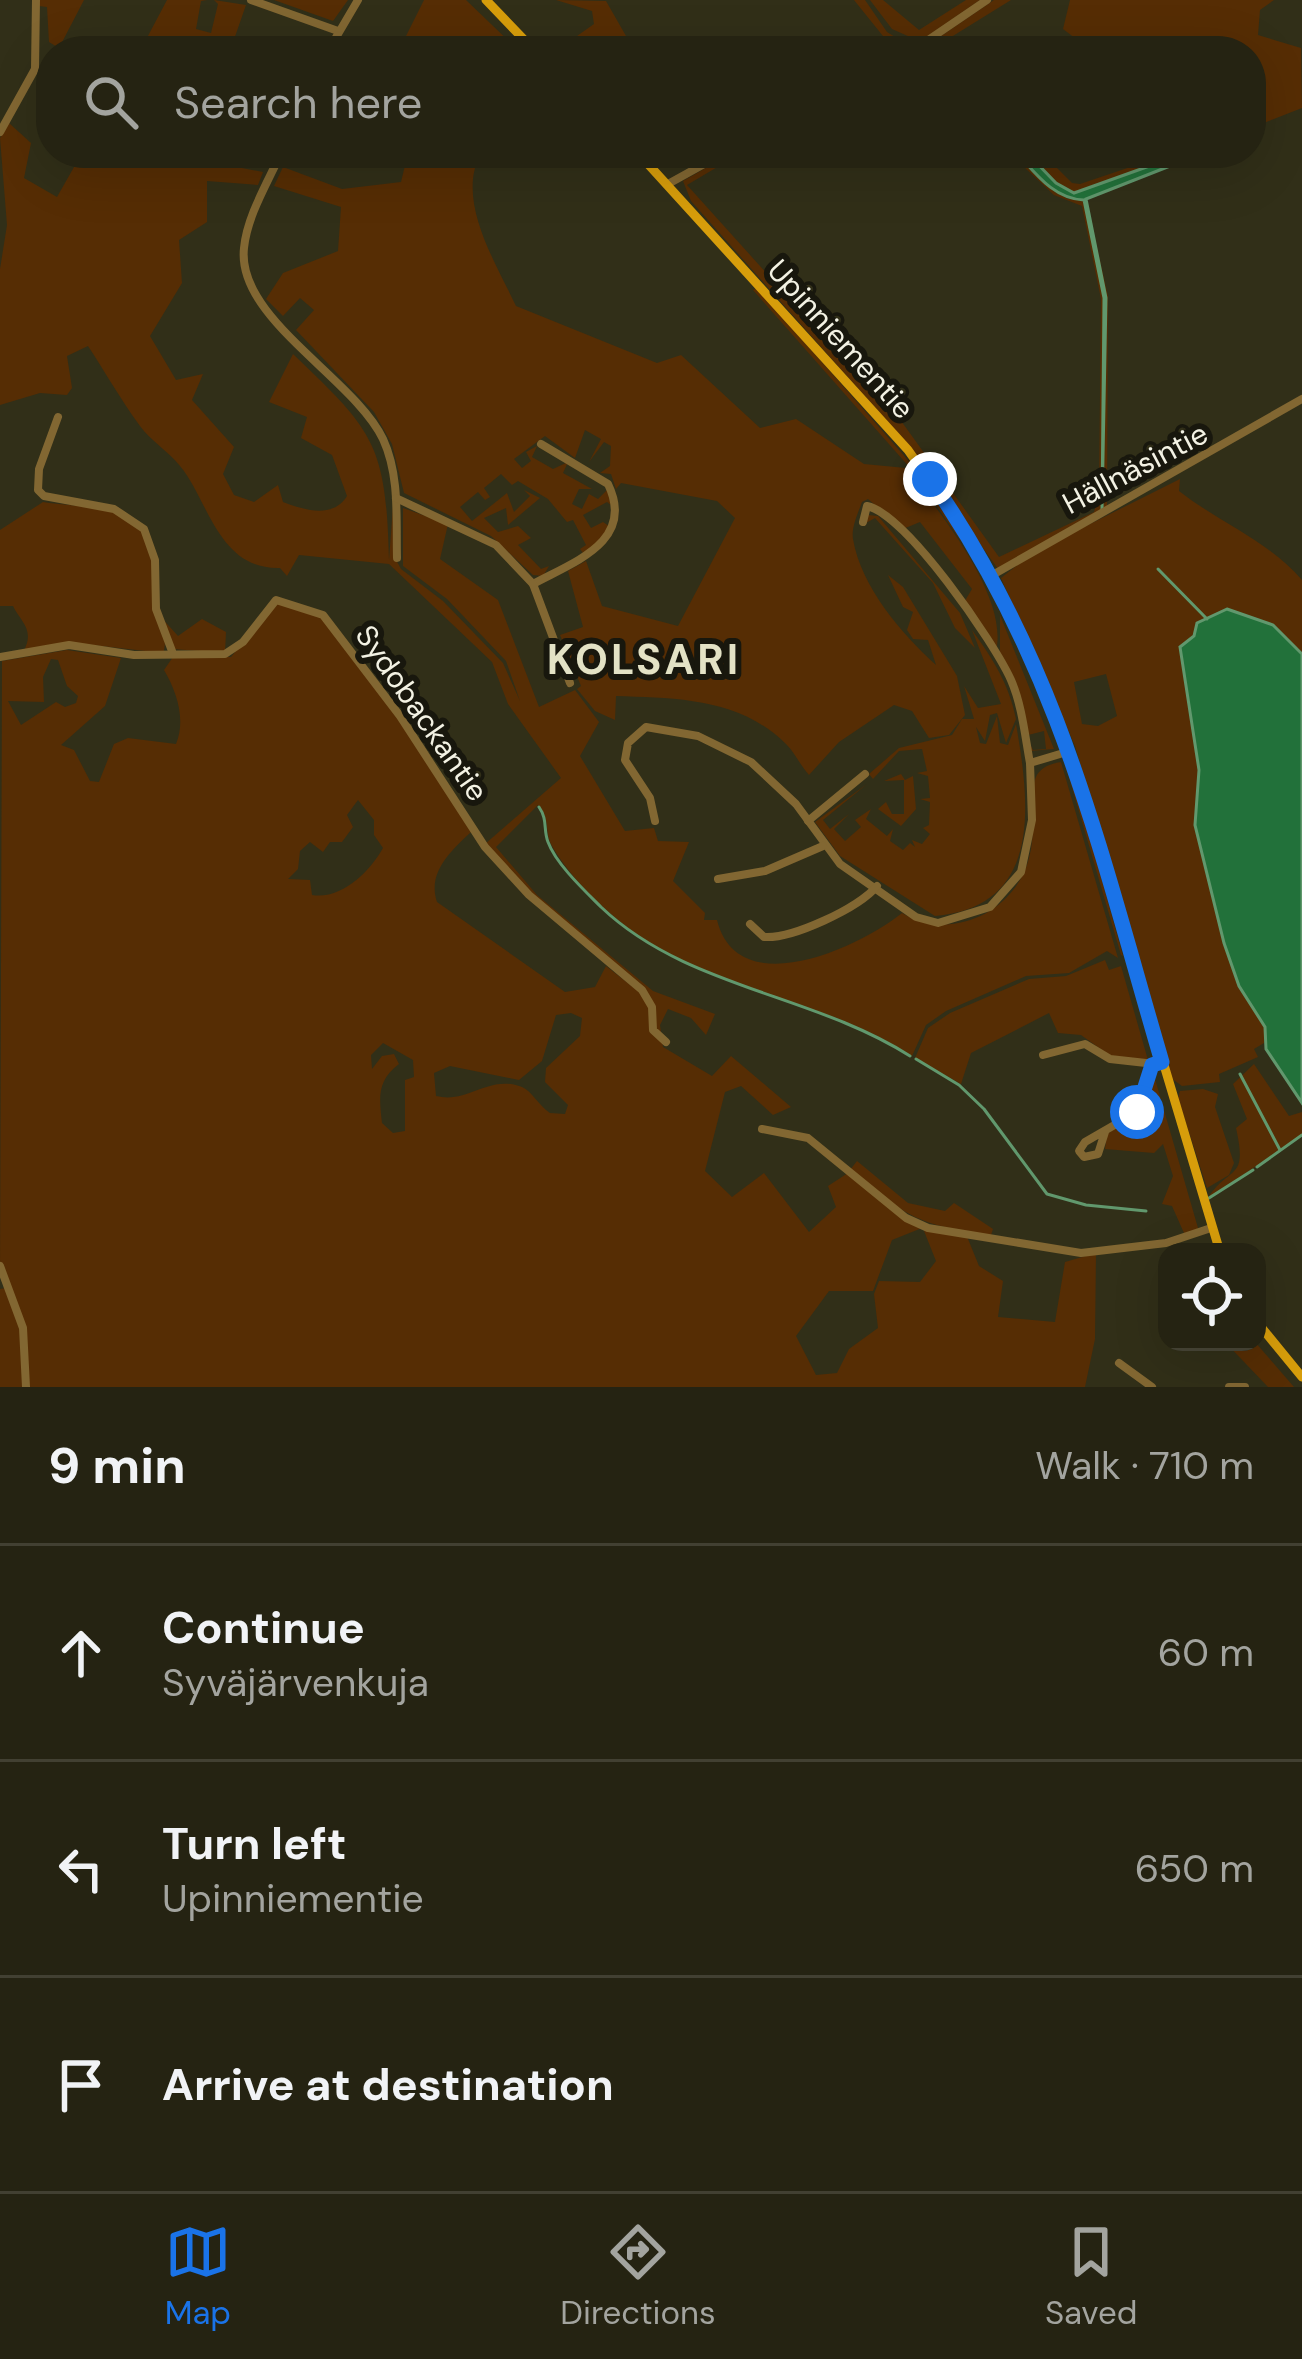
<!DOCTYPE html>
<html lang="en">
<head>
<meta charset="utf-8">
<style>
  :root { --surface:#252312; --page:#2d2b1b; --text:#f1f3f6; --muted:#a3a49f; --line:#424032; --accent:#1a73e8 }
  body { margin:0; font-family:"DM Sans",sans-serif; background:var(--page); color:var(--text) }
  .controls { position:absolute; right:36px; bottom:36px; display:grid; overflow:hidden; border-radius:24px; box-shadow:0 12px 48px #0002 }
  .controls button { width:108px; height:108px; display:grid; place-items:center; padding:0; border:0; border-bottom:3px solid var(--line); background:var(--surface); color:var(--text); font:60px sans-serif }
  .stop { position:absolute; width:36px; height:36px; margin:-27px; border:9px solid #1a73e8; border-radius:50%; background:#fff }
  .stop.end { background:#1a73e8; border-color:#fff; box-shadow:0 3px 12px #0008 }
  .list { margin:0; padding:0; list-style:none }
  h2 { display:flex; justify-content:space-between; align-items:center; height:156px; margin:0; padding:0 48px; font-size:51px }
  h2 small { font-size:39px; font-weight:400; color:var(--muted) }
  .list li { display:grid; grid-template-columns:78px 1fr auto; gap:36px; align-items:center; box-sizing:border-box; height:216px; padding:0 48px; border-top:3px solid var(--line) }
  .list b { display:block; font-size:45px; white-space:nowrap }
  .list p { margin:0; font-size:39px; white-space:nowrap; color:var(--muted) }
  .list em { font-size:39px; font-style:normal; color:var(--muted) }
  .icon { flex:none; width:66px; height:66px; fill:none; stroke:currentColor; stroke-width:2; stroke-linecap:round; stroke-linejoin:round }
  .map { position:relative; flex:none; width:1302px; height:1387px; overflow:hidden }
  .search { position:absolute; background:var(--surface); box-shadow:0 12px 48px #0002; left:36px; right:36px; top:36px; height:132px; display:flex; align-items:center; gap:30px; box-sizing:border-box; padding:0 42px; border-radius:48px; color:var(--muted); font-size:45px }
  .sheet { height:804px; background:var(--surface) }
  nav { display:flex; justify-content:space-around; align-items:center; box-sizing:border-box; height:168px; border-top:3px solid var(--line); background:var(--surface); font-size:33px; color:var(--muted) }
  nav a { display:grid; justify-items:center; gap:6px }
  nav .on { color:var(--accent) }
  .map>svg:first-child { display:block }
</style>
</head>
<body>
<div class="map">
<svg width="1302" height="1387" viewBox="0 0 1302 1387">
  <rect width="100%" height="100%" fill="#312f18"/>
  <g fill="#562d04" fill-rule="evenodd">
    <path d="M39,0H84L59,48L49,42L47,7L39,6Z"/>
    <path d="M167,0H207L201,1L196,29L211,33L218,4L214,0L246,5L230,51H140Z"/>
    <path d="M274,0H348L333,21Z"/>
    <path d="M424,0H466L519,51H405L401,46Z"/>
    <path d="M556,0L606,1L626,36L636,37L639,45L631,51H586L577,36L594,24L592,11Z"/>
    <path d="M854,0H865L887,32L908,45L910,37L892,29L870,0H883L919,30L966,0H980L906,51H895Z"/>
    <path d="M994,0H1011L948,39L949,51H919Z"/>
    <path d="M1070,0H1274L1260,10L1258,35L1301,48L1302,108L1251,128V51H1092L1063,29Z"/>
    <path d="M9,123L31,143L24,178L57,197L82,153H197L196,159L263,172L258,185L207,181V222L179,240L182,283L150,336L176,380L203,374L192,400L234,447L223,474L234,495L254,502L278,485L283,502C304,510 333,519 347,496L332,455L301,438L307,417L269,402L293,354C375,432 386,445 389,560L393,506L395,558L401,569L443,601L503,663L520,701L506,661L447,599L403,566V508L448,524L440,559L498,600L539,707L575,690L599,722L580,756L625,831L654,828L658,841L689,842L673,881L705,913L704,920H717C738,1004 860,947 902,913C950,942 1015,913 1029,858C1036,833 1030,807 1034,783C1037,769 1048,764 1061,762L1118,958L1107,951L1069,973L1026,976L946,1011L926,1025L912,1056C829,1001 725,993 642,938C610,916 572,881 552,846C544,832 551,819 538,805L496,847L537,895L653,991L715,1014L706,1035L691,1018L668,1009L660,1025L663,1047L712,1076L731,1056L791,1107L773,1115L741,1086L725,1092L705,1171L732,1197L764,1173L809,1232L836,1207L828,1186L848,1173L922,1228L892,1240L873,1291H829L796,1336L816,1375L837,1373L849,1349L878,1328L874,1294L879,1281L920,1282L936,1261L924,1231L966,1234L979,1266L1003,1281L998,1317L1055,1322L1065,1262L1096,1253L1095,1339L1085,1387H0V1289L6,1288L0,1273L2,661L67,650L121,658L105,706L61,745L74,750L90,781L99,782L114,744L128,738L176,744C186,720 177,692 164,670L175,654L231,657L272,605L281,602L320,616L400,721L472,831C451,851 427,872 437,902L565,992L595,987L606,966L638,991L541,904L485,844L561,778L508,704L492,662L389,564L299,555L287,576L280,568C218,570 208,499 180,466C168,451 151,441 140,426C121,400 105,372 88,346L67,356L72,388L67,395L40,393L0,405V269L7,225L0,138ZM51,659L58,660L67,686L78,696L76,703L65,707L56,702L21,725L8,701L44,702L43,677ZM358,800L374,820V835L383,848C370,871 342,900 312,895L310,880L288,879L298,869L300,851L310,842L323,852L330,842H342L353,827L347,815ZM571,1013L582,1018L580,1036L546,1068L545,1082L568,1105L565,1114L550,1113C539,1106 532,1091 522,1087C488,1074 469,1104 436,1096L434,1073L450,1066L519,1080L542,1061L556,1015ZM383,1043L413,1060L414,1077L405,1080V1131L393,1133L382,1123C379,1096 377,1081 399,1064L394,1054L382,1056L372,1069L371,1055Z"/>
    <path d="M408,153H481C455,200 496,263 516,306L657,363L681,355L760,428L796,419L864,464L906,468C939,512 1009,596 996,651L963,604L972,589L920,522L903,529L868,499L862,502C858,513 851,528 853,539C861,587 902,634 936,665L928,640L913,639L907,630L913,612L903,607L888,575L903,587L957,676L965,715L949,735L929,738L912,711L894,705L839,742L809,775C800,765 795,753 786,744C740,698 676,698 616,696L615,720L595,711L577,689L581,686L560,635L583,627L568,571L586,561L602,606L678,626L735,518L717,501L621,483L616,489L611,474L600,473L610,466L611,446L604,442L589,462L601,439L585,430L575,458L545,436L514,459L522,468L531,461L526,452L537,446L532,457L553,469L568,462L563,473L592,489H579L572,504L582,509L589,494L598,499L607,490L611,505L607,502L583,515L591,528L603,522L609,526L602,540L583,553L580,549L586,545L573,520L567,522L548,499L518,481L512,485L501,474L484,488L490,497L485,500L478,492L460,507L472,521L507,493L514,512L530,496L524,490L540,498L508,525L506,508L484,518L498,532L518,526L531,538L518,545L541,569L549,566L543,576L533,575L491,536L404,493L392,444L374,412L296,330L314,310L300,298L283,316L266,299L283,273L338,251L341,207L274,186L283,167L342,189L401,182Z"/>
    <path d="M732,153H741L687,185L879,398L886,400L999,557L1094,512L1099,494L1101,299L1082,206L1054,195L1009,153H1017L1051,188L1068,199H1083L1104,298L1102,509L1106,298L1086,199L1108,296L1107,506L1296,401L998,569L913,450L691,201L683,181Z"/>
    <path d="M1027,153H1042L1072,183L1080,184L1172,153H1190L1074,193L1056,183Z"/>
    <path d="M757,288L914,467L988,580L911,469L753,290Z"/>
    <path d="M1180,479L1179,491C1220,523 1267,540 1302,580V655L1196,633L1180,647L1199,770L1195,825L1233,970L1265,1028L1264,1043L1254,1049L1258,1057L1219,1074L1220,1082L1182,1086L1171,1078L1075,746L1001,578L1034,552ZM1106,674L1117,716L1098,726L1082,724L1074,682Z"/>
    <path d="M43,502C76,508 136,503 150,544C155,561 151,582 154,600C156,618 170,635 163,653L75,643L23,652C36,630 20,621 13,606H0V530Z"/>
    <path d="M868,515L878,516L960,613L975,648L955,628L933,583L875,518L866,523Z"/>
    <path d="M159,615L178,636L202,619L226,632L225,653L173,649Z"/>
    <path d="M1000,615L1054,749L1029,751L1028,740L1033,750L1046,749L1044,731L1028,735L1000,655Z"/>
    <path d="M972,630C993,659 1009,684 1016,719L1006,743L997,713L990,715L985,741L976,727L980,743L986,744L997,716L1000,743L1008,745L1016,724C1030,804 1043,907 935,916L840,856L815,822L867,784L823,820L830,829L849,814L834,829L845,841L861,827L855,820L871,809L866,819L887,836L893,829L890,841L903,850L910,843L915,847L912,840L922,844L930,834L923,828L929,825L930,802L920,799L930,798L928,776L917,773L927,771L922,749L899,751L873,779L869,774L899,748L952,735L962,719H974L964,686L978,708L1001,704Z"/>
    <path d="M1064,760L1070,766L1123,956L1121,955Z"/>
    <path d="M901,774L905,780L913,776L916,809L901,826L878,809L886,802L892,814H904V780L884,781Z"/>
    <path d="M1105,960L1109,970L1121,966L1148,1060H1116L1081,1035L1058,1033L1049,1013L971,1053L961,1084L915,1058L928,1028L950,1013L1029,979L1066,976Z"/>
    <path d="M1254,1064L1289,1116L1302,1112V1135L1207,1199C1230,1164 1248,1182 1236,1128L1247,1119L1233,1084Z"/>
    <path d="M1153,1072L1198,1228L1191,1233H1184L1172,1206L1162,1204L1173,1176L1163,1144L1154,1153L1105,1149L1107,1134L1137,1115Z"/>
    <path d="M1203,1089L1218,1094L1215,1107L1234,1163L1229,1175L1207,1188L1178,1098L1180,1091Z"/>
    <path d="M857,1161L908,1203L945,1211L954,1203L993,1229L991,1235C917,1225 907,1217 850,1170Z"/>
    <path d="M1225,1342H1255L1294,1387H1268Z"/>
  </g>
  <g fill="#22713a" stroke="#61986d" stroke-width="3">
    <path d="M1017,153H1027L1056,183L1074,193L1180,155L1203,153L1086,199L1106,298L1102,510L1104,298L1084,200C1054,199 1036,174 1017,153Z"/>
    <path d="M1227,609L1273,625L1302,654V1103L1266,1049L1265,1027L1239,986L1224,943L1195,825L1199,770L1180,647L1194,636L1197,623Z"/>
  </g>
  <g fill="none" stroke-linecap="round" stroke-linejoin="round">
    <g stroke="#61986d" stroke-width="3">
      <path d="M1158,569L1207,619"/>
      <path d="M539,807C548,820 543,829 548,842C556,864 585,891 601,907C686,988 813,994 910,1056"/>
      <path d="M916,1059L959,1085L984,1109L1047,1194L1086,1205L1146,1211"/>
      <path d="M1240,1074L1280,1150"/>
      <path d="M1257,1167L1302,1135"/>
      <path d="M1209,1198L1253,1170"/>
    </g>
    <g stroke="#826732" stroke-width="8">
      <path d="M251,0L338,31"/>
      <path d="M328,51L358,0"/>
      <path d="M912,51L987,0"/>
      <path d="M0,132L35,69L36,0"/>
      <path d="M281,153C268,182 247,216 244,248C236,318 354,378 383,439C400,476 396,519 397,558"/>
      <path d="M668,184L724,153"/>
      <path d="M58,417L39,469L38,490L44,496L114,509L144,529L155,560L156,609L172,651"/>
      <path d="M396,498L496,545L533,584C573,562 636,542 608,484L541,444"/>
      <path d="M863,522L867,506C906,514 994,642 1011,680C1022,705 1025,736 1030,763"/>
      <path d="M989,577L1302,399"/>
      <path d="M533,584L570,683"/>
      <path d="M0,657L69,645L134,655L225,654L243,642L276,600L323,615L400,716L485,847L529,895L642,990L652,1007L653,1030L666,1042"/>
      <path d="M655,821L650,798L625,760L628,743L646,727L698,736L751,762L796,804L840,864L916,917L938,923L990,907L1021,872L1032,820L1030,763L1070,751"/>
      <path d="M808,821L865,774"/>
      <path d="M718,879L765,871L823,846"/>
      <path d="M750,924L764,937C792,939 859,908 877,886"/>
      <path d="M1043,1055L1085,1044L1110,1059L1155,1064"/>
      <path d="M762,1129L808,1138L906,1218L928,1228L1081,1253L1166,1243L1211,1228"/>
      <path d="M1105,1132L1098,1154L1084,1157L1079,1151L1085,1142L1137,1112L1152,1065"/>
      <path d="M0,1266L23,1328L26,1387"/>
      <path d="M1119,1363L1152,1387"/>
      <path d="M1229,1387H1245"/>
    </g>
    <g stroke="#d79d0b" stroke-width="9">
      <path d="M486,0L535,51"/>
      <path d="M638,153L908,450L955,517L1020,630L1070,751L1220,1252"/>
      <path d="M1257,1322L1302,1377"/>
    </g>
  </g>
  <g fill="none" stroke-linecap="round" stroke-linejoin="round">
    <path stroke="#1a73e8" stroke-width="15" d="M930,479C1059,663 1100,851 1162,1062L1152,1065L1137,1112"/>
  </g>
  <g text-anchor="middle" dominant-baseline="central" stroke-width="12" stroke-linejoin="round" paint-order="stroke">
    <g font-size="30" fill="#f3f2e4" stroke="#18170d">
      <text transform="translate(841 339) rotate(48)">Upinniementie</text>
      <text transform="translate(1135 468) rotate(-28)">Hällnäsintie</text>
      <text transform="translate(422 713) rotate(55)">Sydobackantie</text>
    </g>
    <g font-size="42" font-weight="bold" letter-spacing="3" fill="#e3e2c5" stroke="#18170d">
      <text x="644" y="659">KOLSARI</text>
    </g>
  </g>
</svg>
<div class="controls">
<button><svg class="icon" aria-label="locate" viewBox="0 0 24 24"><circle cx="12" cy="12" r="6"/><path d="M12 2v4M12 18v4M2 12h4M18 12h4"/></svg></button>
</div>
<div class="stop" style="left:1137px;top:1112px"></div>
<div class="stop end" style="left:930px;top:479px"></div>
<div class="search"><svg class="icon" aria-label="search" viewBox="0 0 24 24"><circle cx="10" cy="10" r="6"/><path d="M15 15l6 6"/></svg>Search here</div>
</div>
<section class="sheet">
<h2>9 min<small>Walk · 710 m</small></h2>
<ul class="list">
<li><svg class="icon" aria-label="ahead" viewBox="0 0 24 24"><path d="M12 20V5M6 11l6-6 6 6"/></svg><div><b>Continue</b><p>Syväjärvenkuja</p></div><em>60 m</em></li>
<li><svg class="icon" aria-label="left" viewBox="0 0 24 24"><path d="M17 20v-9H6M10 6l-5 5 5 5"/></svg><div><b>Turn left</b><p>Upinniementie</p></div><em>650 m</em></li>
<li><svg class="icon" aria-label="arrive" viewBox="0 0 24 24"><path d="M6 21V4h12l-3 4 3 4H6"/></svg><div><b>Arrive at destination</b></div></li>
</ul>
</section>
<nav>
<a class="on"><svg class="icon" aria-label="map" viewBox="0 0 24 24"><path d="M3 6l6-2 6 2 6-2v14l-6 2-6-2-6 2zM9 4v14M15 6v14"/></svg>Map</a>
<a><svg class="icon" aria-label="directions" viewBox="0 0 24 24"><path d="M12 3l9 9-9 9-9-9zM9 14v-3h6M13 9l2 2-2 2"/></svg>Directions</a>
<a><svg class="icon" aria-label="saved" viewBox="0 0 24 24"><path d="M7 4h10v16l-5-4-5 4z"/></svg>Saved</a>
</nav>
</body>
</html>
